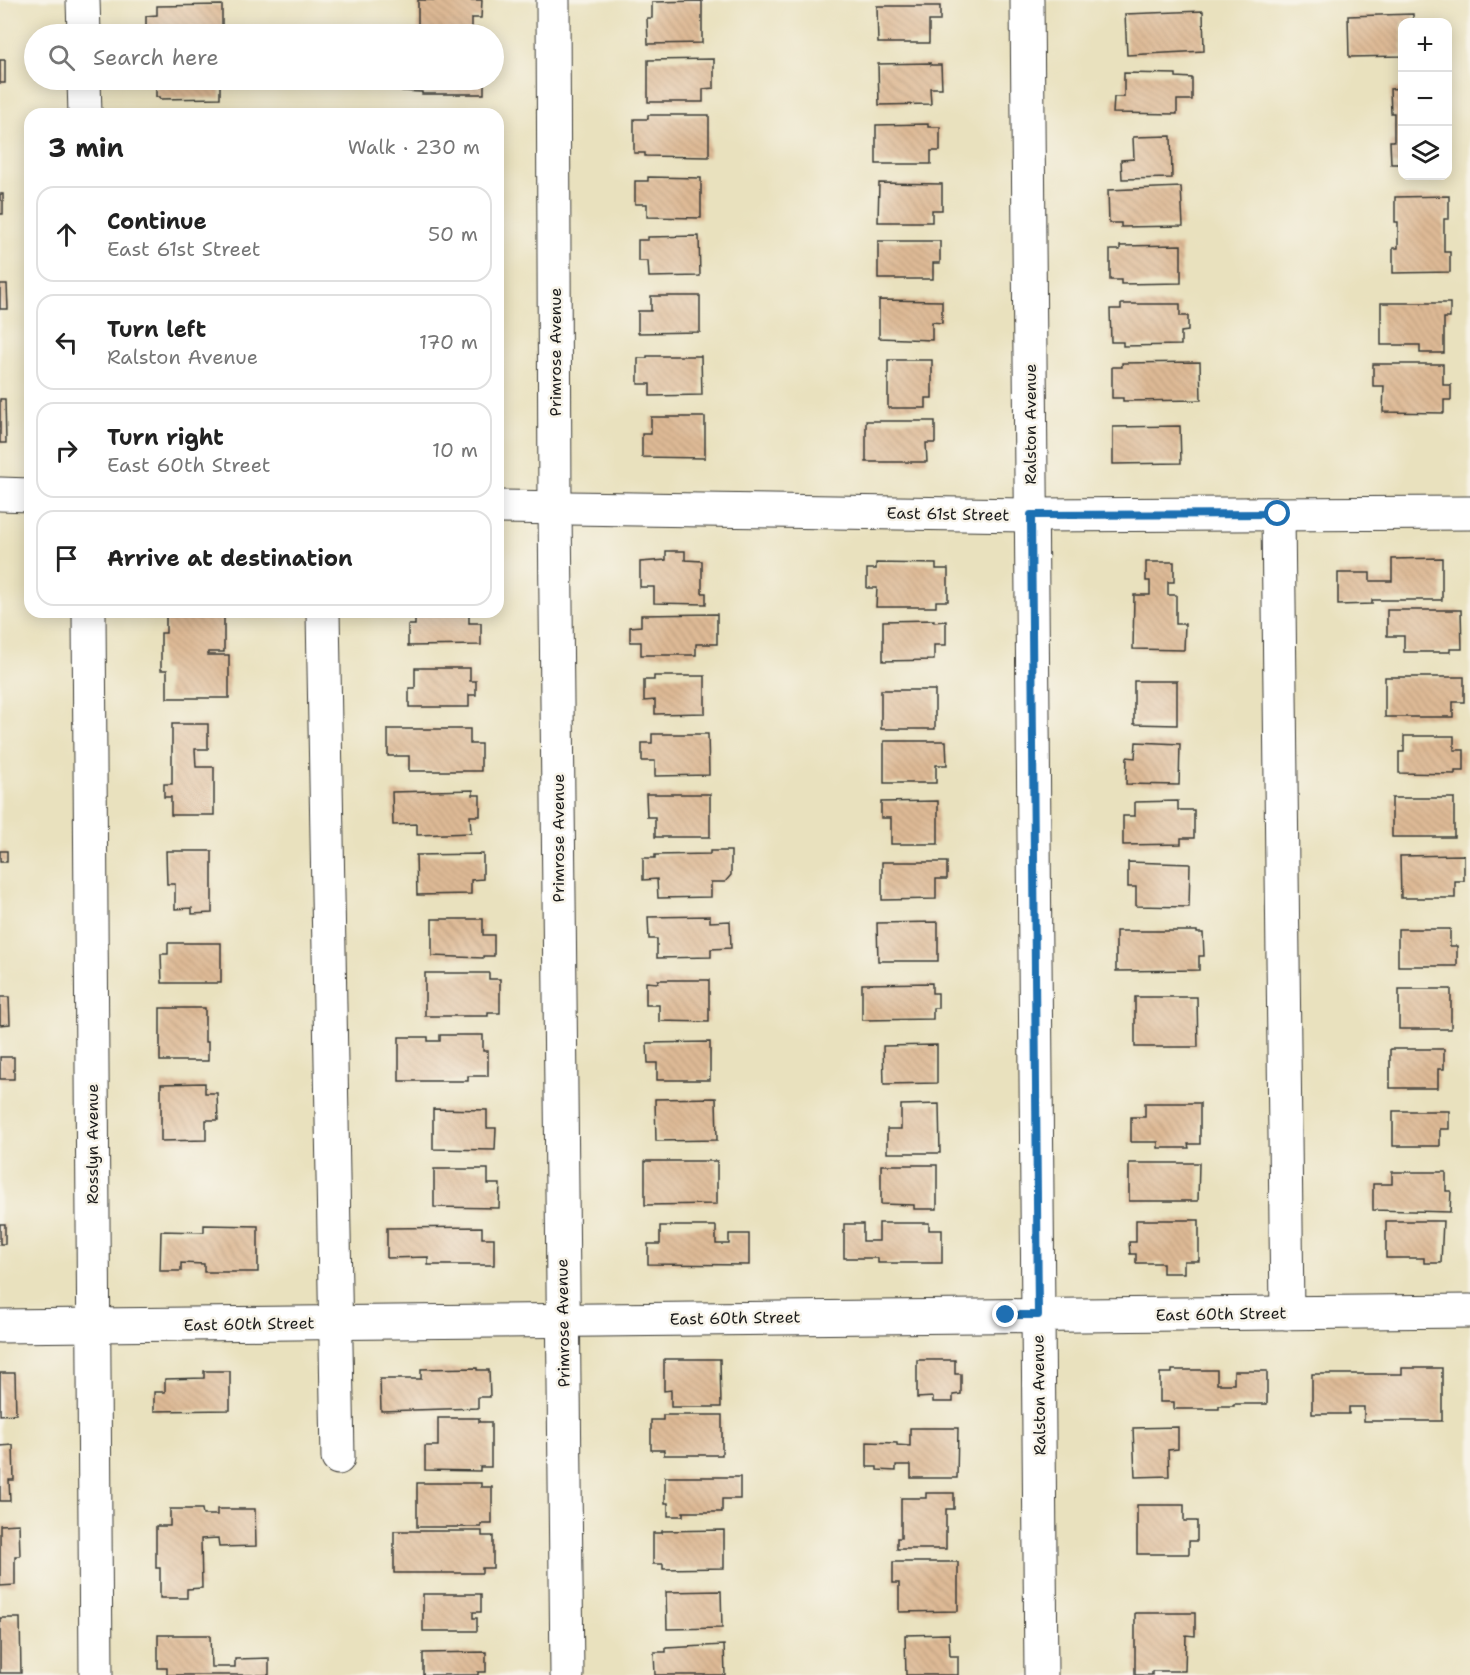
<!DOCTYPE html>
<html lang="en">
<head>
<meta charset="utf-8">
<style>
  :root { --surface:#fff; --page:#f6f6f6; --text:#222; --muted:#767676; --line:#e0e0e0 }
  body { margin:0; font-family:"Shantell Sans",sans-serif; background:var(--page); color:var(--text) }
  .controls { position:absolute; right:18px; top:18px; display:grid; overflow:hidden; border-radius:12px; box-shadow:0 3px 15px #0003 }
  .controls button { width:54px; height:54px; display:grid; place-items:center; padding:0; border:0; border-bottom:2px solid var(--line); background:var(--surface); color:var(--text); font:30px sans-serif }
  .stop { position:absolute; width:18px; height:18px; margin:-14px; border:4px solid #1f6fb2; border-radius:50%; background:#fff }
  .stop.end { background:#1f6fb2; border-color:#fff; box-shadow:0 2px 6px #0008 }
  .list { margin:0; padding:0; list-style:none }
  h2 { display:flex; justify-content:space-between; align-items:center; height:78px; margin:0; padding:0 24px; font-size:26px }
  h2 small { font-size:20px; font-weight:400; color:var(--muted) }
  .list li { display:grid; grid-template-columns:39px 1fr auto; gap:18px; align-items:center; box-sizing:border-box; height:96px; margin:0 12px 12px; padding:0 12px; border:2px solid var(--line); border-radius:18px }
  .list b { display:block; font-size:22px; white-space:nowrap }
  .list p { margin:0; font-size:20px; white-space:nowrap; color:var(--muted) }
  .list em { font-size:20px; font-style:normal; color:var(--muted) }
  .icon { flex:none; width:33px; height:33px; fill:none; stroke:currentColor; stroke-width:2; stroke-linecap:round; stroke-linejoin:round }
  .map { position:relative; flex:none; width:1470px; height:1675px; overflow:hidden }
  .search { position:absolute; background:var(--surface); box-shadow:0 3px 15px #0003; left:24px; top:24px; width:480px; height:66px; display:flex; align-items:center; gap:15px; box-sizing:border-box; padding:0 21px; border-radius:33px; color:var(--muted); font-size:22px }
  .panel { position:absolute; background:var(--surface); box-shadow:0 3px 15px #0003; left:24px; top:108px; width:480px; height:510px; border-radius:18px }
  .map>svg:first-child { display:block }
</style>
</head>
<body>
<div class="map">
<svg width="1470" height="1675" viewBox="0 0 1470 1675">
  <defs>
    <pattern id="building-back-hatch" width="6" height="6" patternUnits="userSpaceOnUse" patternTransform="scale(1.5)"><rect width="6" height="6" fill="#deba95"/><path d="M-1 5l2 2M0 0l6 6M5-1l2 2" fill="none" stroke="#be9f80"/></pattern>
  </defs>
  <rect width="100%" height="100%" fill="#f7f3e8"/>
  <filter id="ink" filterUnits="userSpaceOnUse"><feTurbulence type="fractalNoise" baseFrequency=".0167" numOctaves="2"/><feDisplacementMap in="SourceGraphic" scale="12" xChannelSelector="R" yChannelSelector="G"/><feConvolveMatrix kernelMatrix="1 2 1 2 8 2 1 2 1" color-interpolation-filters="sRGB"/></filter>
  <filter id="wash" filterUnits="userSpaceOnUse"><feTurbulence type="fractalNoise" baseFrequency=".008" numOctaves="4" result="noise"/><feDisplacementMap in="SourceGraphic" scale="24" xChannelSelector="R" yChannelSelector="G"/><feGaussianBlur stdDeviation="1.35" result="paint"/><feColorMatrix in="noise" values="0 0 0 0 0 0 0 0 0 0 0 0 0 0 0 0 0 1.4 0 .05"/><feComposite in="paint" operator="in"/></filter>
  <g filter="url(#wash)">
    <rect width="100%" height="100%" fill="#e9e1be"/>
    <g id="blocks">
      <g fill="url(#building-back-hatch)">
        <path d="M418,0H482L481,18H472V34L418,33Z"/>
        <path d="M702,1V43L648,44L647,18H652V2Z"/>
        <path d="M222,5V34H146V16L157,15V6Z"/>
        <path d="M877,6H940V21H929V43H878Z"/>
        <path d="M1203,11L1204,51L1127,55L1125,14Z"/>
        <path d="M1413,14V22H1402V56L1349,57L1348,16Z"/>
        <path d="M714,59V88L703,89V102H648V60Z"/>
        <rect x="0" y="60" width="5" height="23"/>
        <path d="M931,63V65H941L942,88H930L931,104L879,105L878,64Z"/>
        <path d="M1124,73L1176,74V77L1192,78V100H1177V114L1113,113L1114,97H1124Z"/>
        <path d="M156,80H220V98L160,99V97H156Z"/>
        <path d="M402,80H484V94H422V92L402,91Z"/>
        <path d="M1402,88V164H1391L1390,141H1394V113H1391L1390,89Z"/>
        <path d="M476,111V114H425V112Z"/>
        <path d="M648,115H709V157L645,156V153H634V119H648Z"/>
        <path d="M928,124V127H940V151H931V164H876V125Z"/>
        <path d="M1171,136L1172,178L1122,179L1121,160L1134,159L1133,137Z"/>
        <path d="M648,177L701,178V218L647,217V204H635V181H648Z"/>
        <path d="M879,183L942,184V210H932V222H878Z"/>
        <path d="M1181,187L1183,226L1121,227V223H1109L1108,190Z"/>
        <rect x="0" y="194" width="3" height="20"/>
        <path d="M1449,196V219H1444V252H1450V272L1393,273V248H1398V222H1395V197Z"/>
        <path d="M699,236L700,276L649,277L648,261H638V240H648V237Z"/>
        <path d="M878,241H940V263H933V279H878Z"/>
        <path d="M1181,245V283L1121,284V280H1110V250H1120V246Z"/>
        <path d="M0,284H7L8,309H0Z"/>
        <path d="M651,296H700V332L638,333V311H651Z"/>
        <path d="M879,300L942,301V323L932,322V340L879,338Z"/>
        <path d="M1381,303H1450V318H1444V353H1420V345H1381Z"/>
        <path d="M1121,304H1180V316H1188V331L1181,332V345L1123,346V342H1111L1110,309H1121Z"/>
        <path d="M647,356H701L702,395L650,396V384H638V358H647Z"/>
        <path d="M888,360H932V398H926V408H888Z"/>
        <path d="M1200,362L1201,400L1123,401V398H1112V367H1122V363Z"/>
        <path d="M1373,364H1443V385H1451V400H1444V413L1383,412L1384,386H1373Z"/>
        <path d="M0,399H5L6,443H0Z"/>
        <path d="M651,417H705V458L642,457V434H651Z"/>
        <path d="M866,421H935V443H926L927,462H866Z"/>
        <path d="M1180,426L1181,463L1113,464V427Z"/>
        <path d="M666,551H685V560L702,561V593H706V604L654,603V587H640V562L666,560Z"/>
        <path d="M1442,558V600H1372V604L1338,605V573H1370V581H1392V559Z"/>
        <path d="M1146,562H1174V582H1168V595H1176V624H1185L1184,650L1133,649L1134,595H1150V581H1146Z"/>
        <path d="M876,563L936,564V569H948V601H936V607H876L877,588H867V569H876Z"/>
        <path d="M1387,610H1461L1462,649H1450V652H1404V636H1387Z"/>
        <path d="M415,612H469V623H481V645L408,646V625H415Z"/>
        <path d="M166,614H224V652H208V655H229V698H167V670H161V633H166Z"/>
        <path d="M717,614V644H696V655H641V642H630V627L641,626V615Z"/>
        <path d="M934,620V622L946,621V645H934V660L883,661V621Z"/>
        <path d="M415,668H470V681H476V695H469V707H409V688H415Z"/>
        <path d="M654,676H705V713L655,714V700L644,701V680H654Z"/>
        <path d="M1385,677H1464V702H1453V717H1385Z"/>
        <path d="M1134,681H1177V725L1134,724Z"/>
        <rect x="881" y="690" width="54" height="39"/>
        <path d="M172,724H208V749H195L196,767H214V815H171V797H164V784H172Z"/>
        <path d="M388,729H470V744H481V771H409V756H388Z"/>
        <path d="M652,734H708L709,775L655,776V761H642V743H652Z"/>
        <path d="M1404,736H1454V750H1464V771H1455V774L1399,773V752H1404Z"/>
        <path d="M884,741H946L947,765H936V783H884Z"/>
        <path d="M1136,742L1180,744L1179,785L1126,784L1127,757L1135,758Z"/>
        <path d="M473,790V795H480V816H470L471,833L417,835V824L393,825L392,792Z"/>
        <path d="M646,794H710V837H655V817H647Z"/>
        <rect x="1392" y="798" width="62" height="39"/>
        <path d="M938,801V844H891V818H881V802Z"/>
        <path d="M1178,801V810H1194V838H1181V844L1123,845V816H1135V802Z"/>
        <rect x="0" y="851" width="7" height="11"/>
        <path d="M166,851H212V913L192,914V908L175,909V884H167Z"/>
        <path d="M710,851H731V875L725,882H711V897L658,898L657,879L643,880V858H655V855L710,854Z"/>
        <path d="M483,854V879L471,880V894L417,895L416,855Z"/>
        <path d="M1464,855V881H1455V898H1401L1400,856Z"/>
        <path d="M882,862H947V879H936V899L882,900Z"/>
        <path d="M1128,862L1190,864L1189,907L1136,906V887H1128Z"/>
        <path d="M710,916V922L730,921L731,948L711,949V957L657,958V939H649L648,917Z"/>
        <path d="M432,919H483V935H494V956H483V958L432,956Z"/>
        <path d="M938,922V961H878L877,923Z"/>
        <path d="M1398,929H1450V946H1457V966H1398Z"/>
        <path d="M1116,931H1197V933H1203L1204,956H1199V970L1116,971Z"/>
        <path d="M168,943H221V983H162L161,954H168Z"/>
        <path d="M425,973H489V979H500V1013H488V1016H425Z"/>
        <path d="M658,980H709V1022L659,1021V1005H646V982L658,983Z"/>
        <path d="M932,983V993H938V1008H933V1019L862,1020V984Z"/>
        <rect x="1399" y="989" width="52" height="40"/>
        <path d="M0,997H9L10,1024L0,1025Z"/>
        <path d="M1135,997H1197L1198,1047H1135Z"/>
        <path d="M160,1008H205V1042H208V1061H160Z"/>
        <path d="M440,1035H483V1051H488V1076H468V1081H399V1037H428V1041H440Z"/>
        <path d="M710,1042V1080H657V1063H648L647,1043Z"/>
        <path d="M937,1045V1083L884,1084L883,1046Z"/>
        <path d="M1390,1049H1444V1069H1438V1088H1390Z"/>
        <rect x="0" y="1057" width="14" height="22"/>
        <path d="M205,1083V1093H217L218,1120H206V1140L161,1141V1084Z"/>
        <path d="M716,1098L717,1140L656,1141L655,1099Z"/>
        <path d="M1145,1103H1200V1144H1188L1189,1148H1158V1142H1131V1117H1145Z"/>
        <path d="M939,1104L940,1153H887V1129H901V1105Z"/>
        <path d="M433,1109L487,1110V1128H496L495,1150L433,1149Z"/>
        <path d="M1393,1111H1449V1129H1440V1146H1393Z"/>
        <path d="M645,1161H717V1204L645,1205Z"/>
        <path d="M1129,1163H1199L1198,1201H1129Z"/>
        <path d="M881,1165H937V1209H914V1205L881,1204Z"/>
        <path d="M434,1169H488V1184H500L499,1208L434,1207Z"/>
        <path d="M1392,1172H1446V1191H1451L1450,1212L1373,1210V1184H1392Z"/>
        <path d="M1136,1220H1199V1261H1184V1273H1163V1263H1136V1254H1130L1129,1242H1136Z"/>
        <path d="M1386,1221H1443L1441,1263H1424V1258H1386Z"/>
        <path d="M879,1223H929V1230H942V1263H878V1258H844V1224H863V1241H879Z"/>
        <rect x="0" y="1224" width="5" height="20"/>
        <path d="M204,1225L258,1226V1272H204V1264L181,1263V1271H160L161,1231L204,1232Z"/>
        <path d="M660,1226H716V1244H729V1234H749V1265L648,1264V1244H660Z"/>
        <path d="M482,1227V1238H494V1265H428V1257L387,1258V1228Z"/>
        <path d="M664,1359H720L721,1407H671V1390L664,1391Z"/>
        <path d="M917,1360H955V1374H961V1394L953,1395V1402H933V1397L917,1398Z"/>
        <path d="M477,1368V1370H489L490,1397H478V1408L381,1411L380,1379H421V1369Z"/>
        <path d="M1402,1368H1442V1421H1364V1407H1349V1414H1312V1374H1402Z"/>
        <path d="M1172,1370H1217V1384H1234V1371H1267V1404H1234V1406H1219V1409H1174V1402H1160V1373H1172Z"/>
        <path d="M204,1371H230V1410L154,1411V1392H165V1379L204,1378Z"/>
        <path d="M0,1373H15L16,1414L0,1415Z"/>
        <path d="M663,1415H722V1455H664V1450H651V1420H663Z"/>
        <path d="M438,1418H479V1422H491V1467H480V1471L425,1470V1446H438Z"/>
        <path d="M1178,1427V1449L1168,1450L1169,1476L1135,1477L1133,1428Z"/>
        <path d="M910,1428H958L957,1478H911V1465H896V1471L877,1470V1467H867V1442L897,1443V1445L910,1446Z"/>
        <path d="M13,1445L14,1480H9L10,1501H0V1446Z"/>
        <path d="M665,1477H740V1499H722V1512H683V1516H668V1503H665Z"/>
        <path d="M417,1483H481V1487H492V1524H481V1527H417Z"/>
        <path d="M926,1493H954V1509H946V1549H897V1538H901V1498H926Z"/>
        <path d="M1137,1505H1184V1521H1197V1541H1189V1554H1137Z"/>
        <path d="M170,1509H202L203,1515H217V1509H255L256,1546L219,1547L218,1538L201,1539L202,1588L187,1589V1598H160V1568H156V1526H170Z"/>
        <path d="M19,1524L20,1556H15V1585L0,1586V1525Z"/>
        <path d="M724,1530V1568L663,1569V1564H653V1533H662V1531Z"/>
        <path d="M394,1531H482V1536H493V1568H482V1573H394Z"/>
        <path d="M893,1562H958V1611L899,1612V1583H893Z"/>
        <path d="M721,1591L722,1628L667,1629L666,1592Z"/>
        <path d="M423,1594H481V1612H473V1618H477V1631H423Z"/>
        <path d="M1135,1613H1195V1636L1186,1635L1185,1671H1152V1675H1135Z"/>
        <path d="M0,1618H20L21,1673H0Z"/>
        <path d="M949,1634L950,1656H958V1675H906L905,1635Z"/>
        <path d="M158,1635H210L211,1667H235V1659L269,1658V1675H167V1668H158Z"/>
        <path d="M724,1645L725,1675H655L654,1652H666V1648Z"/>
        <path d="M486,1652V1672H478V1675H423V1653Z"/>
      </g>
    </g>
  </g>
  <g filter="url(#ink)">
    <use href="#blocks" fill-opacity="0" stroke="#3b3a34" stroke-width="1.5"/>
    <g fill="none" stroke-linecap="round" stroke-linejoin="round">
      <g stroke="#3b3a34" stroke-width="35">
        <g id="minor">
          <path d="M83,0L84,34"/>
          <path d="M553,0L555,508L567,1675"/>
          <path d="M1027,0L1041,1675"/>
          <path d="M84,80L85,114"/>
          <path d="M0,494L30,495"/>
          <path d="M498,507L1031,515L1470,513"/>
          <path d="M1278,514L1287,1313"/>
          <path d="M89,612L96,1675"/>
          <path d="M323,612L338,1458"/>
          <path d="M0,1326L1470,1311"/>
        </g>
      </g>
      <use href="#minor" stroke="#fff" stroke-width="33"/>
    </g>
  </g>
  <g fill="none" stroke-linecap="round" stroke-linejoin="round" filter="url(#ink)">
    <path stroke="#1f6fb2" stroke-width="8" d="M1006,1315H1038L1031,515L1278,514"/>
  </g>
  <g text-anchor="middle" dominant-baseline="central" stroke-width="5" stroke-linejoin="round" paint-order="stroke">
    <g font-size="16" fill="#1c1c1c" stroke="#f7f3e8">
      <text transform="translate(555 352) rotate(-90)">Primrose Avenue</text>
      <text transform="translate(1030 424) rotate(-90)">Ralston Avenue</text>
      <text transform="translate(948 514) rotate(1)">East 61st Street</text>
      <text transform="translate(558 838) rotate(-90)">Primrose Avenue</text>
      <text transform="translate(92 1144) rotate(-90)">Rosslyn Avenue</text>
      <text transform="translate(1221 1314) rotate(-1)">East 60th Street</text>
      <text transform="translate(735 1318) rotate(-1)">East 60th Street</text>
      <text transform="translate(563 1323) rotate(-91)">Primrose Avenue</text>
      <text transform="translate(249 1324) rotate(-1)">East 60th Street</text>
      <text transform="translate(1039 1395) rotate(-91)">Ralston Avenue</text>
    </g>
  </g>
</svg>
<div class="controls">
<button>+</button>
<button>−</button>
<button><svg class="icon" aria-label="layers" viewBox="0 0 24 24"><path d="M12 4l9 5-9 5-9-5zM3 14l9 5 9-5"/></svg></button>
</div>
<div class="stop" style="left:1278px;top:514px"></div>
<div class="stop end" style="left:1006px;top:1315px"></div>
<div class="search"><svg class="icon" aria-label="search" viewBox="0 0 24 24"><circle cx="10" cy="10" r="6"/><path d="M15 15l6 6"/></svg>Search here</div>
<section class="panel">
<h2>3 min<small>Walk · 230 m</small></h2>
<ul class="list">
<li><svg class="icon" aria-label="ahead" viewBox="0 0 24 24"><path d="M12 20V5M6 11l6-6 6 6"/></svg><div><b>Continue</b><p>East 61st Street</p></div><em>50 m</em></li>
<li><svg class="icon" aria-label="left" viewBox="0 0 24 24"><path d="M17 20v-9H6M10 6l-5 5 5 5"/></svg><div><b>Turn left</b><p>Ralston Avenue</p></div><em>170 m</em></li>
<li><svg class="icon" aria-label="right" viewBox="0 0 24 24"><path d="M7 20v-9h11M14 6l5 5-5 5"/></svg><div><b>Turn right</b><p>East 60th Street</p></div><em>10 m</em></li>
<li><svg class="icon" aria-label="arrive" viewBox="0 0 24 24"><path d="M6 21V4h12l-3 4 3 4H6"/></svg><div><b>Arrive at destination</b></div></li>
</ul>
</section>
</div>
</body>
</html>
